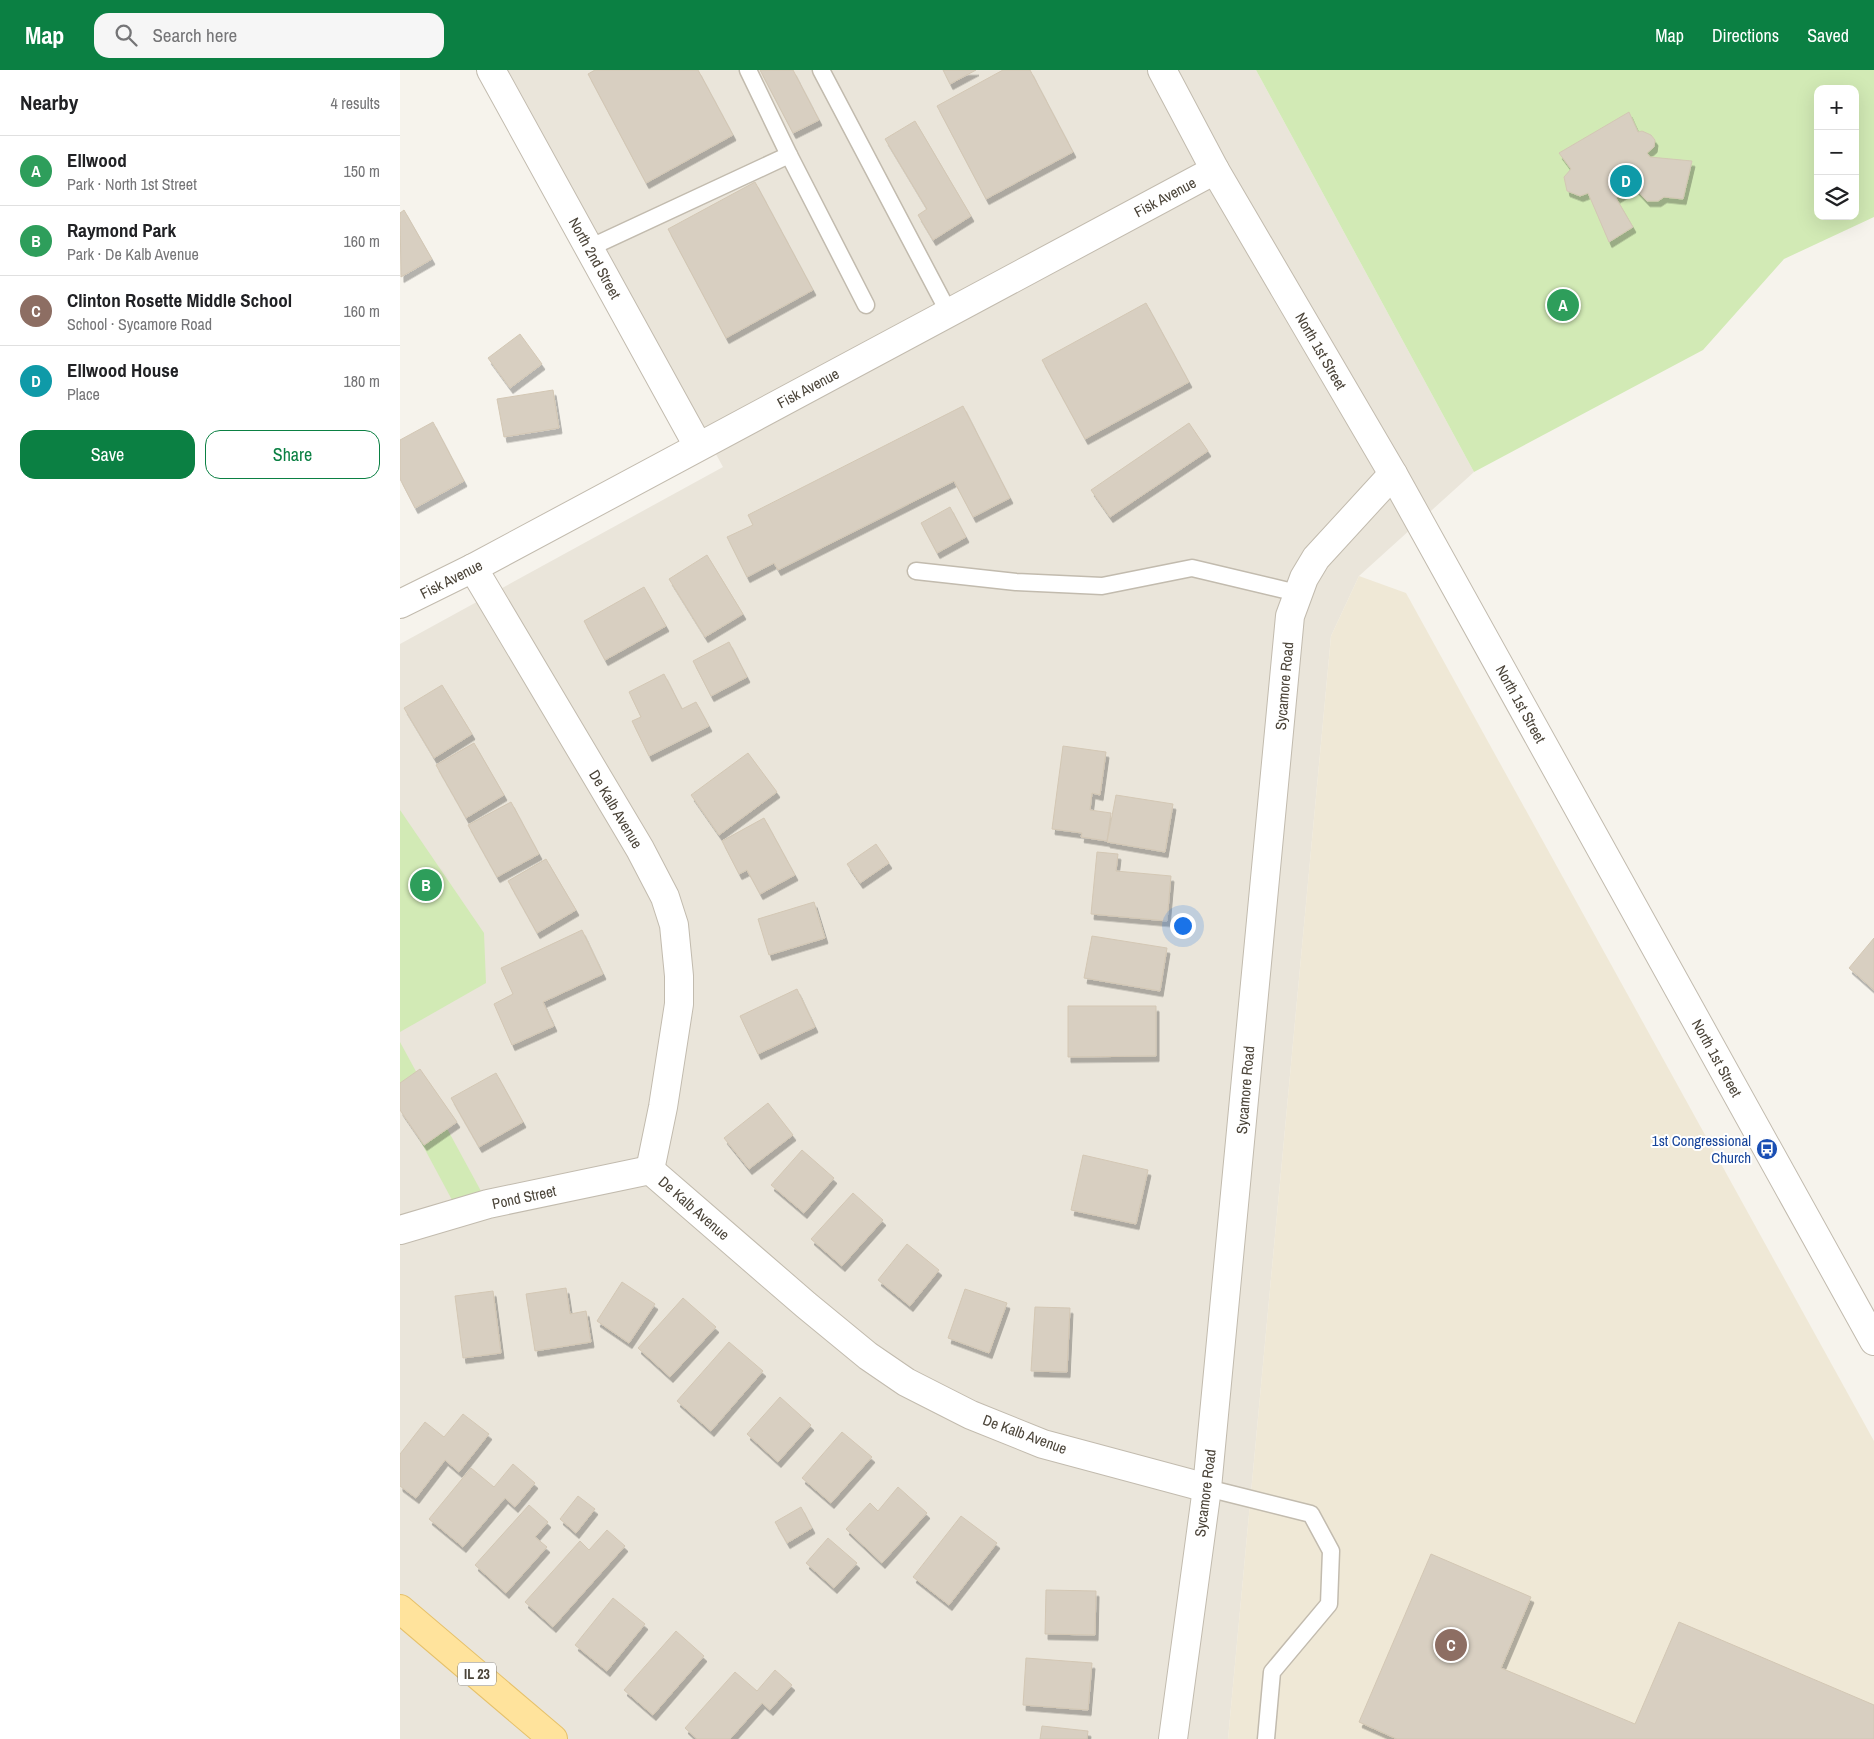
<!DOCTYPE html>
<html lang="en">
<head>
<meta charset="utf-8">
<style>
  :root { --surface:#fff; --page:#f6f6f6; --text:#202124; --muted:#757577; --line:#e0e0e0; --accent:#0b8043 }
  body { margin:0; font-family:"Archivo Narrow",sans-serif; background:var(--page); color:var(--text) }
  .controls { position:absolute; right:15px; top:15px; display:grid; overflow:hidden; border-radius:10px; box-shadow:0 5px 20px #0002 }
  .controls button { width:45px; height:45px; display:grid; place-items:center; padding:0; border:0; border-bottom:1px solid var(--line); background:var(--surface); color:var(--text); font:25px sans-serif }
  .you { position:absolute; left:782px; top:855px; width:18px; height:18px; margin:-12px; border:4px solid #fff; border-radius:50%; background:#1a73e8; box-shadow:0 0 0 8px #1a73e833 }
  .badge { display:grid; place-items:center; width:32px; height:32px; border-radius:50%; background:var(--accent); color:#fff; font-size:16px; font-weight:700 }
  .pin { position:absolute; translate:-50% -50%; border:2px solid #fff; box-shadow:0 1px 5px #0006 }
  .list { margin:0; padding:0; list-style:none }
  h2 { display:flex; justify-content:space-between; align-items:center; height:65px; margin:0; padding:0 20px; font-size:21px }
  h2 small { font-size:16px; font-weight:400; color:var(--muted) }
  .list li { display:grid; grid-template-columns:32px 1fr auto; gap:15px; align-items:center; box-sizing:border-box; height:70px; padding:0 20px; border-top:1px solid var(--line) }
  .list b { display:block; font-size:19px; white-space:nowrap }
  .list p { margin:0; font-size:16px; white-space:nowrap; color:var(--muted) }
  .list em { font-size:16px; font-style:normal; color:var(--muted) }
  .actions { display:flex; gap:10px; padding:15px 20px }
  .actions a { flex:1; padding:11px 0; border:1px solid var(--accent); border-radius:15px; text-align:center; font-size:18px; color:var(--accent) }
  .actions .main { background:var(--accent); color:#fff }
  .icon { flex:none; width:28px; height:28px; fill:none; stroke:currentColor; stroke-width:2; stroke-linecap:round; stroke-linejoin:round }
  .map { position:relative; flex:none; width:1474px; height:1669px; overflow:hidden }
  header { display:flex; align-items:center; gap:30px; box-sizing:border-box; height:70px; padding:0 25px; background:var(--accent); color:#fff }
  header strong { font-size:24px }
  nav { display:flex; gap:28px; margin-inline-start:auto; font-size:18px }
  .search { width:350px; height:45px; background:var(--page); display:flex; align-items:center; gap:12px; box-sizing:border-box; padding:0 18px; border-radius:15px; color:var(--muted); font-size:19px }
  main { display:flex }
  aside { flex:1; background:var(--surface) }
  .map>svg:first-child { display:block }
</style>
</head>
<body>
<header>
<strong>Map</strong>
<div class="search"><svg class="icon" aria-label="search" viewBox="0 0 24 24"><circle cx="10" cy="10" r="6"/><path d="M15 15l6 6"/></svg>Search here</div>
<nav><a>Map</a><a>Directions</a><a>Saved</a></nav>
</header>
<main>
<aside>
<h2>Nearby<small>4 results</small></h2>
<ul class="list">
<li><span class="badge" style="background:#2e9e5b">A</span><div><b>Ellwood</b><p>Park · North 1st Street</p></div><em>150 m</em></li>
<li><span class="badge" style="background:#2e9e5b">B</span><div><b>Raymond Park</b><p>Park · De Kalb Avenue</p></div><em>160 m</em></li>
<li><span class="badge" style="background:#8d6e63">C</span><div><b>Clinton Rosette Middle School</b><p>School · Sycamore Road</p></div><em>160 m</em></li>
<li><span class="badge" style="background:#0f9aa8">D</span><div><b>Ellwood House</b><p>Place</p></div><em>180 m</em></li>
</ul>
<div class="actions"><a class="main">Save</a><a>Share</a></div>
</aside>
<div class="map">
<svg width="1474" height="1669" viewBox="0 0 1474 1669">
  <defs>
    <filter id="shadow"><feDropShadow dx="3" dy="5.5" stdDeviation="0" flood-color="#0004"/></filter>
  </defs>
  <rect width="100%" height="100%" fill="#f6f3ec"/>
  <path fill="#eae5da" d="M108,0H856L1074,402L959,506L931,566L828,1669H0V574L323,397Z"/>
  <path fill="#efe8d6" d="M959,506L1006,523L1474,1371V1669H828L931,566Z"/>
  <g fill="#d2eab5" fill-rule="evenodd">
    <path d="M856,0H1474V147L1384,189L1303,280L1074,402ZM1418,19H1455V146H1418Z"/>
    <path d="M0,740L84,863L86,913L0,962Z"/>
    <path d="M0,972L88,1134L59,1143L0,1033Z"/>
  </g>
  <g fill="#d8cfc1" stroke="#d3c7b4" filter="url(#shadow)">
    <path d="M195,0H298L333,65L246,113L188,4Z"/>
    <path d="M360,0H393L419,50L393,63Z"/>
    <path d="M543,0H576L550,14Z"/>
    <path d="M603,0H630L673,82L586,129L537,36Z"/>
    <path d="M1229,42L1238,62L1242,61L1251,65L1255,70L1254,77L1247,83L1250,87L1292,91L1283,129L1264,127L1258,131H1247L1234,117L1216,128L1233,157L1209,172L1188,123L1180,126L1167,121L1164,107L1171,99L1159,83Z"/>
    <path d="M515,51L571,146L533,170L518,145L527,139L485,69Z"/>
    <path d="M355,112L413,220L326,268L268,159Z"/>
    <path d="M4,140L32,189L1,207L0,143Z"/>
    <path d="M746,233L789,312L685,369L642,290Z"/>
    <path d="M120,264L142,294L110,318L88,288Z"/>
    <path d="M153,320L159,358L104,367L97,329Z"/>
    <path d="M563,336L610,428L573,447L554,411L378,500L374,493L347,507L327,467L353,455L348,445Z"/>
    <path d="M33,352L64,411L15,438L0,409V370Z"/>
    <path d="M789,353L808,381L710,447L691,420Z"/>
    <path d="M550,437L566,467L537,483L521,453Z"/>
    <path d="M307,485L343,544L305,567L269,509Z"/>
    <path d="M244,517L266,556L205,590L184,551Z"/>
    <path d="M329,572L347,607L311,626L293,591Z"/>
    <path d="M264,604L282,639L296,632L309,656L249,686L232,651L241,647L229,622Z"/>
    <path d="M42,615L72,664L34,688L4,638Z"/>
    <path d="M74,673L104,725L66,748L36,695Z"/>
    <path d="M663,676L706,682L700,725L692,723L690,740L711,743L707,771L681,767L682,763L652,759Z"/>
    <path d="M348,683L377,722L319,765L291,725Z"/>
    <path d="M716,725L773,734L765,782L707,772Z"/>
    <path d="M111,732L139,784L97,807L68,755Z"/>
    <path d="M364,748L395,805L360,824L347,800L339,804L322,771Z"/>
    <path d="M476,774L489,793L460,813L447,794Z"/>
    <path d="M697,782L718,784L716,801L771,806L767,851L691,844Z"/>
    <path d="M146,789L176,840L137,863L108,811Z"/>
    <path d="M414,832L425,868L369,885L358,849Z"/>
    <path d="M182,860L203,904L143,932L154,956L112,975L94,934L113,924L101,898Z"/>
    <path d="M692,866L767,878L760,921L684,908Z"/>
    <path d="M1474,868V920L1449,898Z"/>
    <path d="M397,919L415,957L358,984L340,946Z"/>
    <path d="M668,936H756V986L668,987Z"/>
    <path d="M20,999L57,1052L24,1075L0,1040V1013Z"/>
    <path d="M96,1003L123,1052L79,1077L51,1028Z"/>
    <path d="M368,1033L393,1065L349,1099L324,1068Z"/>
    <path d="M402,1080L434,1108L404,1143L371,1115Z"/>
    <path d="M683,1085L748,1100L736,1154L671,1140Z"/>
    <path d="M453,1123L483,1150L442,1196L411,1169Z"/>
    <path d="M507,1174L539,1200L510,1236L478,1210Z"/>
    <path d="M222,1212L255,1234L229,1273L197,1251Z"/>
    <path d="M166,1218L170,1244L186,1241L191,1272L135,1281L126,1224Z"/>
    <path d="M565,1219L607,1233L589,1283L548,1268Z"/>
    <path d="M93,1221L101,1283L63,1288L55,1226Z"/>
    <path d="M283,1228L316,1257L270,1307L238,1278Z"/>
    <path d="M635,1237L670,1238L667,1302L631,1301Z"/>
    <path d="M329,1272L363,1301L311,1361L277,1331Z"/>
    <path d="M380,1327L411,1355L378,1392L347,1364Z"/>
    <path d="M63,1344L89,1364L59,1402L45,1390L16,1428L0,1416V1384L25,1352L44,1367Z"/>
    <path d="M442,1362L472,1387L431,1433L402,1408Z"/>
    <path d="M113,1394L135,1413L115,1437L105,1428L63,1477L29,1449L71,1398L94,1417Z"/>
    <path d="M498,1417L527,1443L482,1493L446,1459L470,1433L478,1441Z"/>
    <path d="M178,1426L195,1439L176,1463L160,1449Z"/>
    <path d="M129,1435L148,1452L135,1467L147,1477L106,1523L75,1495Z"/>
    <path d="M401,1437L412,1458L387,1473L375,1452Z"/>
    <path d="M561,1446L597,1473L549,1535L513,1507Z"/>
    <path d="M207,1460L225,1476L153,1557L125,1532L180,1471L189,1480Z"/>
    <path d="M428,1468L457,1493L434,1518L406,1493Z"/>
    <path d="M1031,1484L1131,1527L1101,1598L1235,1654L1279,1552L1474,1635V1669H997L959,1652Z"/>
    <path d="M646,1520L696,1521L695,1565L645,1564Z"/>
    <path d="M213,1528L245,1554L207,1601L175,1575Z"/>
    <path d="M276,1561L304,1586L253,1645L224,1620Z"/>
    <path d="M626,1588L692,1593L688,1640L623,1635Z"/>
    <path d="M375,1600L392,1615L370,1640L362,1633L330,1669H297L285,1658L335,1602L357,1621Z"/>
    <path d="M642,1656L688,1661L687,1669H640Z"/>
  </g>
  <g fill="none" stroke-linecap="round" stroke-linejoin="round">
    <g stroke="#c2bbae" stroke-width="19">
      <g id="service">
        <path d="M421,0L549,243"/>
        <path d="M389,85L466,235"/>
        <path d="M189,178L389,85L348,0"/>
        <path d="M516,501L616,512L702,516L792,498L897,523"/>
        <path d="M807,1418L911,1444L931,1481L929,1534L872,1602L866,1669"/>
      </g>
    </g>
    <g stroke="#c2bbae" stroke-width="30">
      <g id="minor">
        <path d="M91,0L298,376"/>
        <path d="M73,498L240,779L265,827L274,855L279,906V934L263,1037L250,1100"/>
        <path d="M0,534L73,498L815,100"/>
        <path d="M250,1100L406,1235L468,1286L506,1312L571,1345L643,1374L807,1418"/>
        <path d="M0,1160L88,1134L250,1100"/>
        <path d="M773,1669L807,1418L890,546L904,508L916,488L993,404"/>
      </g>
    </g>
    <g stroke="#c2bbae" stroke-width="30">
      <path id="tertiary" d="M762,0L815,100L993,404L1474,1271"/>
    </g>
    <g stroke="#e6c16a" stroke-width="30">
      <path id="primary" d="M0,1539L153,1669"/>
    </g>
    <use href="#service" stroke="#fff" stroke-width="16"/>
    <use href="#minor" stroke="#fff" stroke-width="28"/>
    <use href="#tertiary" stroke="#fff" stroke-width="28"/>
    <use href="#primary" stroke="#ffe39c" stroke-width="28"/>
  </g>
  <defs>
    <g id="bus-disc" transform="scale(1.125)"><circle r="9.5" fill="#1a4fb4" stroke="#fff"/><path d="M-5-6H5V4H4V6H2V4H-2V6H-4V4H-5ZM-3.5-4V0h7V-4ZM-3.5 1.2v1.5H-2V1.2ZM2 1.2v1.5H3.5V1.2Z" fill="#fff"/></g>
  </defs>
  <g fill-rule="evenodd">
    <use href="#bus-disc" x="1367" y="1079"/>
  </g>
  <g text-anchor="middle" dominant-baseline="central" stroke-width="4" stroke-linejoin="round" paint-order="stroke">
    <rect fill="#fff" stroke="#817c74" stroke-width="1" x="58" y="1592.5" width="38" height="23" rx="4"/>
    <g font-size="14" font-weight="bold" fill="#4b4439">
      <text x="77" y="1604">IL 23</text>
    </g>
    <g font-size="15" fill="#4b4439" stroke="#fff">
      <text transform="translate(765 127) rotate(-28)">Fisk Avenue</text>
      <text transform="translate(195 188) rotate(61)">North 2nd Street</text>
      <text transform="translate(921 281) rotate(60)">North 1st Street</text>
      <text transform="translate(408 318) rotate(-28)">Fisk Avenue</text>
      <text transform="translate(51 509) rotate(-27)">Fisk Avenue</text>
      <text transform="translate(884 616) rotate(-85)">Sycamore Road</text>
      <text transform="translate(1121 634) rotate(61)">North 1st Street</text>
      <text transform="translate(216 739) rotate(59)">De Kalb Avenue</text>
      <text transform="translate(1317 988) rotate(61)">North 1st Street</text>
      <text transform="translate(845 1020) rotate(-85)">Sycamore Road</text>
      <text transform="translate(124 1127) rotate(-12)">Pond Street</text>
      <text transform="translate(294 1138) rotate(41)">De Kalb Avenue</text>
      <text transform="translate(625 1364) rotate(20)">De Kalb Avenue</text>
      <text transform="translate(805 1423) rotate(-83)">Sycamore Road</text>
    </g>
    <g font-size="15" fill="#164399" stroke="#fff" text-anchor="end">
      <text x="1351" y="1070">1st Congressional<tspan x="1351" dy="17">Church</tspan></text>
    </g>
  </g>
</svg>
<div class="controls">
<button>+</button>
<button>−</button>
<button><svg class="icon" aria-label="layers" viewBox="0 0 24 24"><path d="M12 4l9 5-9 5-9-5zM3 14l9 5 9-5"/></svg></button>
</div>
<div class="you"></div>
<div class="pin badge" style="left:1163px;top:235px;background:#2e9e5b">A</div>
<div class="pin badge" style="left:26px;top:815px;background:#2e9e5b">B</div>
<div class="pin badge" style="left:1051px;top:1575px;background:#8d6e63">C</div>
<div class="pin badge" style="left:1226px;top:111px;background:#0f9aa8">D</div>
</div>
</main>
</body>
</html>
